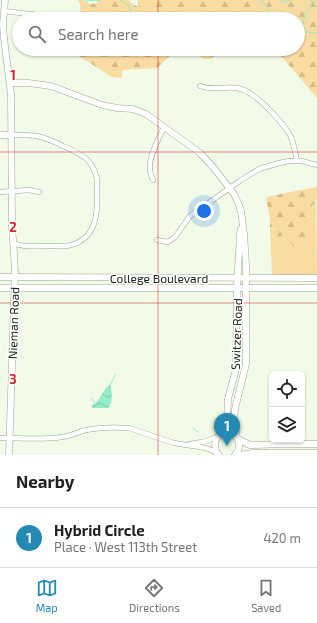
<!DOCTYPE html>
<html lang="en">
<head>
<meta charset="utf-8">
<style>
  :root { --surface:#fff; --page:#f6f6f6; --text:#222; --muted:#767676; --line:#e0e0e0; --accent:#238bb3 }
  body { margin:0; font-family:"Exo 2",sans-serif; background:var(--page); color:var(--text) }
  .controls { position:absolute; right:12px; bottom:12px; display:grid; overflow:hidden; border-radius:6px; box-shadow:0 1px 3px #0004 }
  .controls button { width:36px; height:36px; display:grid; place-items:center; padding:0; border:0; border-bottom:1px solid var(--line); background:var(--surface); color:var(--text); font:20px sans-serif }
  .you { position:absolute; left:204px; top:211px; width:14px; height:14px; margin:-10px; border:3px solid #fff; border-radius:50%; background:#1a73e8; box-shadow:0 0 0 6px #1a73e833 }
  .badge { display:grid; place-items:center; width:26px; height:26px; border-radius:50%; background:var(--accent); color:#fff; font-size:13px; font-weight:700 }
  .pin { position:absolute; translate:-50% -33px; filter:drop-shadow(0 1px 2px #0008) }
  .pin::after { content:''; position:absolute; top:21px; width:14px; height:12px; background:inherit; clip-path:polygon(0 0,100% 0,50% 100%) }
  .list { margin:0; padding:0; list-style:none }
  h2 { display:flex; justify-content:space-between; align-items:center; height:52px; margin:0; padding:0 16px; font-size:17px }
  h2 small { font-size:13px; font-weight:400; color:var(--muted) }
  .list li { display:grid; grid-template-columns:26px 1fr auto; gap:12px; align-items:center; box-sizing:border-box; height:60px; padding:0 16px; border-top:1px solid var(--line) }
  .list b { display:block; font-size:15px; white-space:nowrap }
  .list p { margin:0; font-size:13px; white-space:nowrap; color:var(--muted) }
  .list em { font-size:13px; font-style:normal; color:var(--muted) }
  .icon { flex:none; width:22px; height:22px; fill:none; stroke:currentColor; stroke-width:2; stroke-linecap:round; stroke-linejoin:round }
  .map { position:relative; flex:none; width:317px; height:455px; overflow:hidden }
  .search { position:absolute; background:var(--surface); box-shadow:0 1px 3px #0004; left:12px; right:12px; top:12px; height:44px; display:flex; align-items:center; gap:10px; box-sizing:border-box; padding:0 14px; border-radius:22px; color:var(--muted); font-size:15px }
  .sheet { height:112px; background:var(--surface) }
  nav { display:flex; justify-content:space-around; align-items:center; box-sizing:border-box; height:56px; border-top:1px solid var(--line); background:var(--surface); font-size:11px; color:var(--muted) }
  nav a { display:grid; justify-items:center; gap:2px }
  nav .on { color:var(--accent) }
  .map>svg:first-child { display:block }
</style>
</head>
<body>
<div class="map">
<svg width="317" height="455" viewBox="0 0 317 455">
  <defs>
    <pattern id="forest-firs" width="22" height="20" patternUnits="userSpaceOnUse"><rect width="22" height="20" fill="#f8dca1"/><path d="M5 1l3.5 6h-7zM16 11l3.5 6h-7z" fill="#d4bc8a"/></pattern>
    <pattern id="water-waves" width="16" height="10" patternUnits="userSpaceOnUse"><rect width="16" height="10" fill="#95ecca"/><path d="M0 5q4-4 8 0t8 0" fill="none" stroke="#80caad"/></pattern>
  </defs>
  <rect width="100%" height="100%" fill="#f2fbe7"/>
  <path fill="#f8dca1" d="M316,200L317,275H272L270,228L287,235L307,243L308,219L310,208Z"/>
  <g fill="url(#forest-firs)">
    <path d="M78,0H83L84,1L91,4L97,3V0H128L134,5L139,7L137,0H317V98L275,49H298V19H81L80,4Z"/>
    <path d="M75,49H221L211,59H203L193,50H176L157,68L122,70V78L112,77L74,53Z"/>
    <path d="M317,185V200L310,208L308,219V243L294,248L287,235L276,237L275,229L270,228V218L266,197L316,187Z"/>
  </g>
  <path fill="url(#water-waves)" d="M110,385L111,386C112,393 113,404 108,408H92V405L97,402L106,388Z"/>
  <g fill="none" stroke-linecap="round" stroke-linejoin="round">
    <g stroke="#95ecca" stroke-width="1">
      <path d="M85,0L86,1L101,0"/>
      <path d="M120,0L129,6L133,18L132,19"/>
      <path d="M260,0L268,7L267,14V19"/>
      <path d="M281,0L283,2L290,0"/>
      <path d="M312,0V5L306,11L302,26L307,32L317,33"/>
      <path d="M200,49L201,51L207,55L215,49"/>
      <path d="M110,385L115,375"/>
      <path d="M91,398L94,401L95,403"/>
      <path d="M193,428L198,432"/>
    </g>
    <g stroke="#9da592" stroke-width="5.5">
      <g id="street">
        <path d="M4,11L55,17"/>
        <path d="M200,86C212,91 225,86 237,88C242,89 247,91 251,94C261,100 284,124 290,135C294,143 295,152 297,161"/>
        <path d="M11,135C20,135 28,135 37,136C46,138 55,142 63,146C81,154 93,159 97,179C97,204 102,236 71,245C64,247 57,246 50,246C37,246 25,248 13,243"/>
        <path d="M153,180C152,177 150,174 150,170C148,158 159,138 164,127"/>
        <path d="M0,192L29,190L39,192"/>
        <path d="M157,240L168,242L175,237L190,216L241,180L259,169L279,163L289,161H302L317,165"/>
        <path d="M0,438C20,438 42,440 62,437C70,436 78,432 86,430C100,427 115,427 129,428L174,443L206,448L216,452"/>
        <path d="M190,444L202,442L218,437"/>
      </g>
    </g>
    <g stroke="#9da592" stroke-width="7">
      <g id="secondary">
        <path d="M5,0L3,25L4,38L11,95L12,227L14,253L15,273L9,455"/>
        <path d="M10,83H28L51,86L102,105L117,108L133,109L146,114L200,153L213,167L234,194L239,205L241,211L244,234L246,265V364L235,409L234,423L236,433L235,436"/>
        <path d="M0,135H11"/>
        <path d="M0,277L317,278"/>
        <path d="M0,288H317"/>
        <path d="M220,435C223,434 226,433 230,433C240,436 242,448 235,455"/>
        <path d="M238,439L250,445H255L283,444H317"/>
        <path d="M219,455L216,452L215,444L216,440L227,422L228,399L236,369L237,288L240,234L241,229"/>
        <path d="M240,455L253,453H317"/>
      </g>
    </g>
    <use href="#street" stroke="#fff" stroke-width="4.5"/>
    <use href="#secondary" stroke="#fff" stroke-width="6"/>
  </g>
  <path fill="none" stroke="#d62828" stroke-width="1" stroke-opacity="0.55" d="M158,0V19M158,49V455M0,152H317M0,303H317"/>
  <g text-anchor="middle" dominant-baseline="central" stroke-width="3" stroke-linejoin="round" paint-order="stroke">
    <g font-size="12" fill="#20231c" stroke="#fff">
      <text x="159" y="278">College Boulevard</text>
      <text transform="translate(13 323) rotate(-88)">Nieman Road</text>
      <text transform="translate(236 334) rotate(-88)">Switzer Road</text>
    </g>
  </g>
  <g font-size="13" text-anchor="middle" font-weight="bold" fill="#d62828" stroke="#fff" stroke-width="3" stroke-linejoin="round" paint-order="stroke">
    <text x="13" y="80">1</text>
    <text x="13" y="232">2</text>
    <text x="13" y="384">3</text>
  </g>
</svg>
<div class="controls">
<button><svg class="icon" aria-label="locate" viewBox="0 0 24 24"><circle cx="12" cy="12" r="6"/><path d="M12 2v4M12 18v4M2 12h4M18 12h4"/></svg></button>
<button><svg class="icon" aria-label="layers" viewBox="0 0 24 24"><path d="M12 4l9 5-9 5-9-5zM3 14l9 5 9-5"/></svg></button>
</div>
<div class="you"></div>
<div class="pin badge" style="left:227px;top:446px">1</div>
<div class="search"><svg class="icon" aria-label="search" viewBox="0 0 24 24"><circle cx="10" cy="10" r="6"/><path d="M15 15l6 6"/></svg>Search here</div>
</div>
<section class="sheet">
<h2>Nearby<small></small></h2>
<ul class="list">
<li><span class="badge">1</span><div><b>Hybrid Circle</b><p>Place · West 113th Street</p></div><em>420 m</em></li>
</ul>
</section>
<nav>
<a class="on"><svg class="icon" aria-label="map" viewBox="0 0 24 24"><path d="M3 6l6-2 6 2 6-2v14l-6 2-6-2-6 2zM9 4v14M15 6v14"/></svg>Map</a>
<a><svg class="icon" aria-label="directions" viewBox="0 0 24 24"><path d="M12 3l9 9-9 9-9-9zM9 14v-3h6M13 9l2 2-2 2"/></svg>Directions</a>
<a><svg class="icon" aria-label="saved" viewBox="0 0 24 24"><path d="M7 4h10v16l-5-4-5 4z"/></svg>Saved</a>
</nav>
</body>
</html>
